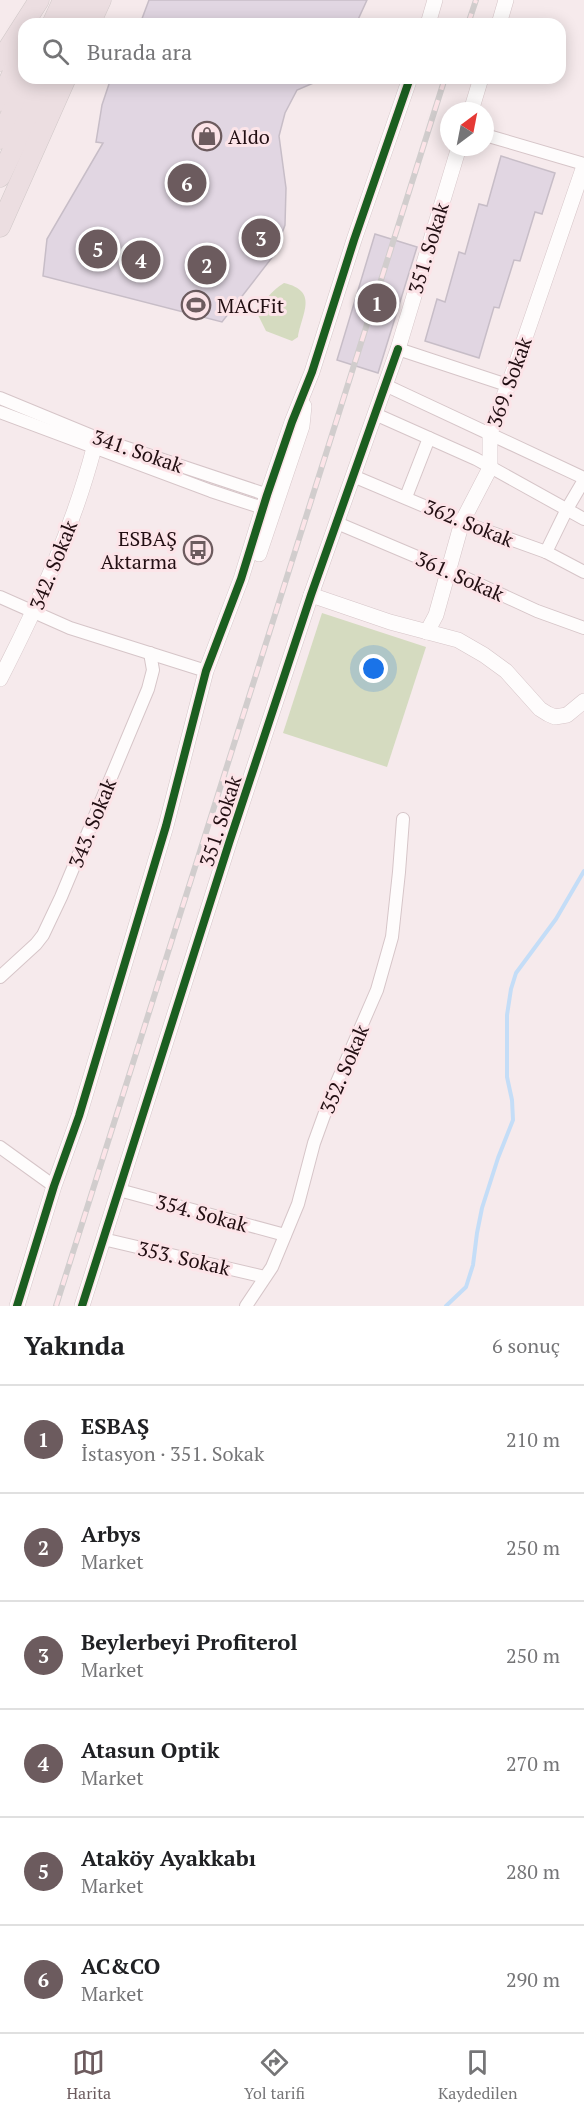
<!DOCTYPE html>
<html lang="tr">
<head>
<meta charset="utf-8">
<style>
  :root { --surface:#fff; --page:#f2f2f2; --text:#202124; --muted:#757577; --line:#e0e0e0; --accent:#6c5b5e }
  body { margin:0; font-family:"PT Serif",serif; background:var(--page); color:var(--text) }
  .compass { position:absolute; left:440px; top:102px; width:54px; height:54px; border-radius:50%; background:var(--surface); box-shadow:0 3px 15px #0003; rotate:32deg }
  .you { position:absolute; left:374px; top:669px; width:21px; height:21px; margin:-15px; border:4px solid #fff; border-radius:50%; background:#1a73e8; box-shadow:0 0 0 9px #1a73e833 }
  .badge { display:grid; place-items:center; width:39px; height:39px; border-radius:50%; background:var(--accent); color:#fff; font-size:20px; font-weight:700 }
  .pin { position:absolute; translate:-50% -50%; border:3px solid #fff; box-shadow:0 2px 6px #0006 }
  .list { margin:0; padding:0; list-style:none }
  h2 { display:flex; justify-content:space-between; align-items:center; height:78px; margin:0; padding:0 24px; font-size:26px }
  h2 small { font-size:20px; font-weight:400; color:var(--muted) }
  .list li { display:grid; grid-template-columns:39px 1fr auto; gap:18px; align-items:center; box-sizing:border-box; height:108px; padding:0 24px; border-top:2px solid var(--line) }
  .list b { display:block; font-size:22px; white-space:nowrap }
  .list p { margin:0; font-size:20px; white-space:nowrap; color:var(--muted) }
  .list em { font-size:20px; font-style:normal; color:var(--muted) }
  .icon { flex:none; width:33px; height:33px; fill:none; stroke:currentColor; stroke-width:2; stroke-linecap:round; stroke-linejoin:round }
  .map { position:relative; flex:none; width:584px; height:1306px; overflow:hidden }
  .search { position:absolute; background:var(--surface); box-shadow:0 3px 15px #0003; left:18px; right:18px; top:18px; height:66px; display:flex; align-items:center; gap:15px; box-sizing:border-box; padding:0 21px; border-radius:18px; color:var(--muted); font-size:22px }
  .sheet { height:726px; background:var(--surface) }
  nav { display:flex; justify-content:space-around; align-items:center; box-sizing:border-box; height:84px; border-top:2px solid var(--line); background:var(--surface); font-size:16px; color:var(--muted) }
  nav a { display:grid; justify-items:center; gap:3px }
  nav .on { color:var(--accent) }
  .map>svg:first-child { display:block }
</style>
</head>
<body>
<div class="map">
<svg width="584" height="1306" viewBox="0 0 584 1306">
  <rect width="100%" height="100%" fill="#f6eaec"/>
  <g fill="#d5dbc0">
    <path d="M284,283C319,291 302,313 298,337L292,341L266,331L258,315C264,300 270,292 284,283Z"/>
    <path d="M322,613L426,647L387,767L283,733Z"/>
  </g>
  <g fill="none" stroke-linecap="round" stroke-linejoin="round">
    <path stroke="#c4ddf7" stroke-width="4" d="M446,1306L466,1287L473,1265L477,1233L482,1208L498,1158L513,1120L512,1100L507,1077V1015L511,989L516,973L556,919L584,871"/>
  </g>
  <g fill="#e1d6e2" stroke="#c7bdc7" stroke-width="1.5">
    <path d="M149,0H367L356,24H140Z"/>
    <path d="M111,78H325L297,90L285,113L279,136L286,188L285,225L274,255L222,322L43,276L47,239L103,143L96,142L102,105Z"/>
    <path d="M501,156L555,173L542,214L535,212L520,261L514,260L499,308L494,307L479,358L425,341L437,299L445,302L459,252L465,254L479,204L487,206Z"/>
    <path d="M375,234L417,247L378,373L337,360Z"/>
  </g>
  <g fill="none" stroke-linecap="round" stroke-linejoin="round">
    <g stroke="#d6c5c8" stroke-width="14">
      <g id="minor">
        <path d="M485,135L584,164"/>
        <path d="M398,349L507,385"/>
        <path d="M385,385L584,478"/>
        <path d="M0,398L97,438L274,497"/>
        <path d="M0,412L211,491L269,510"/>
        <path d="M375,414L476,459L584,519"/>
        <path d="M353,476L462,522L546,552L584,572"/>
        <path d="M406,497L429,438"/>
        <path d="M337,523L448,570L537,611L584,628"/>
        <path d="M546,552L567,509L584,480"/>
        <path d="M0,597L70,628L206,671"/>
        <path d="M0,977L36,944L43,935L61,897L148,689L153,670L150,653"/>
        <path d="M0,1147L54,1186"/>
        <path d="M119,1190L285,1235"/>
        <path d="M103,1239L265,1277"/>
        <path d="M246,1306L272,1267L298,1204L314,1143L331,1096L377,990L392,937L399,872L403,819"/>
      </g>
    </g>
    <g stroke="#d6c5c8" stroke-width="16">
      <g id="tertiary">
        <path d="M428,24L435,0"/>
        <path d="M499,24L506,0"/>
        <path d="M471,111L481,78"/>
        <path d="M259,554L302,426L304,406"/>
        <path d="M311,595L390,622L458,640L484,655L506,671L540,709L548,714L555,717L567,715L584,701"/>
        <path d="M427,632L436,615L462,522L490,468V433L515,367L584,166"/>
        <path d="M0,679C38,605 73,528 94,448"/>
        <path d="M17,1306L54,1186L79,1116L166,826L206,671L241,579L267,495L292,422L312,372L354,240L410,78"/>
        <path d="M82,1306L229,843L311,595L398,349L459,147"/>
      </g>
    </g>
    <g stroke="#d0c8c8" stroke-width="21">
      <g id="trunk">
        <path d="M52,24L63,0"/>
        <path d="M72,24L83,0"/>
        <path d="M90,24L101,0"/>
        <path d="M0,61L39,0"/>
        <path d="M0,101L24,47"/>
        <path d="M0,139L27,78"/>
        <path d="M0,177L47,78"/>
        <path d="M0,227L66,78"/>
      </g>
    </g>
    <use href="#minor" stroke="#fefcfc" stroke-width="12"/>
    <use href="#tertiary" stroke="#fefcfc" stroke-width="15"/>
    <use href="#trunk" stroke="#ecdee1" stroke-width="20"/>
    <g stroke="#d1cdcd" stroke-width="6">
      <g id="rail">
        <path d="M468,24L476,0"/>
        <path d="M56,1306L445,78"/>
      </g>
    </g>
    <use href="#rail" stroke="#fce4e8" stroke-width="4" stroke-dasharray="11" stroke-linecap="butt"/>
    <g stroke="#fce4e8" stroke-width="11">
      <g id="cycleway">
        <path d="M17,1306L54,1186L79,1116L166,826L206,671L241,579L267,495L292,422L312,372L354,240L410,78"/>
        <path d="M82,1306L229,843L311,595L398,349"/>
      </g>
    </g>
    <use href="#cycleway" stroke="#1b5e20" stroke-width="8"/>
  </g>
  <defs>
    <g id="shop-ring" transform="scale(1.5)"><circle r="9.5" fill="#fce4e8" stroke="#6c5b5e" stroke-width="1.5"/><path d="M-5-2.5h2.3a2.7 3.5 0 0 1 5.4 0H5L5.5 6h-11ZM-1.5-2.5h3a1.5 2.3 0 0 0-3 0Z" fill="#6c5b5e"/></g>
    <g id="stadium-ring" transform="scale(1.5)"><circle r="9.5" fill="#fce4e8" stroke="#6c5b5e" stroke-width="1.5"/><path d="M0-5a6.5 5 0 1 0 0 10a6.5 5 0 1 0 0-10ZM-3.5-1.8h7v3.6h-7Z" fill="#6c5b5e"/></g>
    <g id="bus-ring" transform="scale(1.5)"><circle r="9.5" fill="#fce4e8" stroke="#6c5b5e" stroke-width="1.5"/><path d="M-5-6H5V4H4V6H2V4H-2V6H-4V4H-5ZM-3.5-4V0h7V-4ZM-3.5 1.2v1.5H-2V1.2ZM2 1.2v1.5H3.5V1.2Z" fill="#6c5b5e"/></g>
  </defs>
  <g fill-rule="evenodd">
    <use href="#shop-ring" x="207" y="136"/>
    <use href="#stadium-ring" x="196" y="305"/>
    <use href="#bus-ring" x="198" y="550"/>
  </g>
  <g text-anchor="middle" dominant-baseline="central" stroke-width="6" stroke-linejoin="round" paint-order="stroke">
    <g font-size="20" fill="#220e12" stroke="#fce4e8" text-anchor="start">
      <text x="228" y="136">Aldo</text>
      <text x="217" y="305">MACFit</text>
      <text x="177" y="538" text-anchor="end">ESBAŞ<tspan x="177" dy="23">Aktarma</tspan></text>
    </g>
    <g font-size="20" fill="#220e12" stroke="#fce4e8">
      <text transform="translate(428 248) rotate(-73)">351. Sokak</text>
      <text transform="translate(509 382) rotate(-70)">369. Sokak</text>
      <text transform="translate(138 451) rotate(19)">341. Sokak</text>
      <text transform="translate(469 523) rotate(22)">362. Sokak</text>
      <text transform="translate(53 565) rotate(-68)">342. Sokak</text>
      <text transform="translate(460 576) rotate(24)">361. Sokak</text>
      <text transform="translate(220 821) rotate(-72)">351. Sokak</text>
      <text transform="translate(92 823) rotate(-68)">343. Sokak</text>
      <text transform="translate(344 1069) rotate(-67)">352. Sokak</text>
      <text transform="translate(202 1213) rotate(15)">354. Sokak</text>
      <text transform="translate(184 1258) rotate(13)">353. Sokak</text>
    </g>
  </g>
</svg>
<svg class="compass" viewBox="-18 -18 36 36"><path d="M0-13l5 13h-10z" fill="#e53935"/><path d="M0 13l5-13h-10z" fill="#757577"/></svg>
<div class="you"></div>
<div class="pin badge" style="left:377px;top:303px">1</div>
<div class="pin badge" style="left:207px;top:265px">2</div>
<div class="pin badge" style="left:261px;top:238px">3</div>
<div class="pin badge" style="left:141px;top:260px">4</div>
<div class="pin badge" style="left:98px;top:249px">5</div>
<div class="pin badge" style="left:187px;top:183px">6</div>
<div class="search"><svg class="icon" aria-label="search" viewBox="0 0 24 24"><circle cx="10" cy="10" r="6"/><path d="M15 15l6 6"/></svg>Burada ara</div>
</div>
<section class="sheet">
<h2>Yakında<small>6 sonuç</small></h2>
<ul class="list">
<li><span class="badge">1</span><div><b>ESBAŞ</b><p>İstasyon · 351. Sokak</p></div><em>210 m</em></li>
<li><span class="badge">2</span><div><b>Arbys</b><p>Market</p></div><em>250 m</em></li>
<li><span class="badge">3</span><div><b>Beylerbeyi Profiterol</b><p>Market</p></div><em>250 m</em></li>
<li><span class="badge">4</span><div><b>Atasun Optik</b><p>Market</p></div><em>270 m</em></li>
<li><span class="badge">5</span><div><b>Ataköy Ayakkabı</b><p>Market</p></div><em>280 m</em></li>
<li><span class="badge">6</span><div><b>AC&amp;CO</b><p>Market</p></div><em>290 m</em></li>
</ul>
</section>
<nav>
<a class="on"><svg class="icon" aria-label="map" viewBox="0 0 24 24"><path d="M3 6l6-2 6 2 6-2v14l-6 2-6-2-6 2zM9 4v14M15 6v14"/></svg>Harita</a>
<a><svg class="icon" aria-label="directions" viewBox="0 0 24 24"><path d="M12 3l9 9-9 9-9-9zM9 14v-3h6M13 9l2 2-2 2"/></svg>Yol tarifi</a>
<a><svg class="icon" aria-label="saved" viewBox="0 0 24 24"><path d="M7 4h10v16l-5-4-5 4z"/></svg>Kaydedilen</a>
</nav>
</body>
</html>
